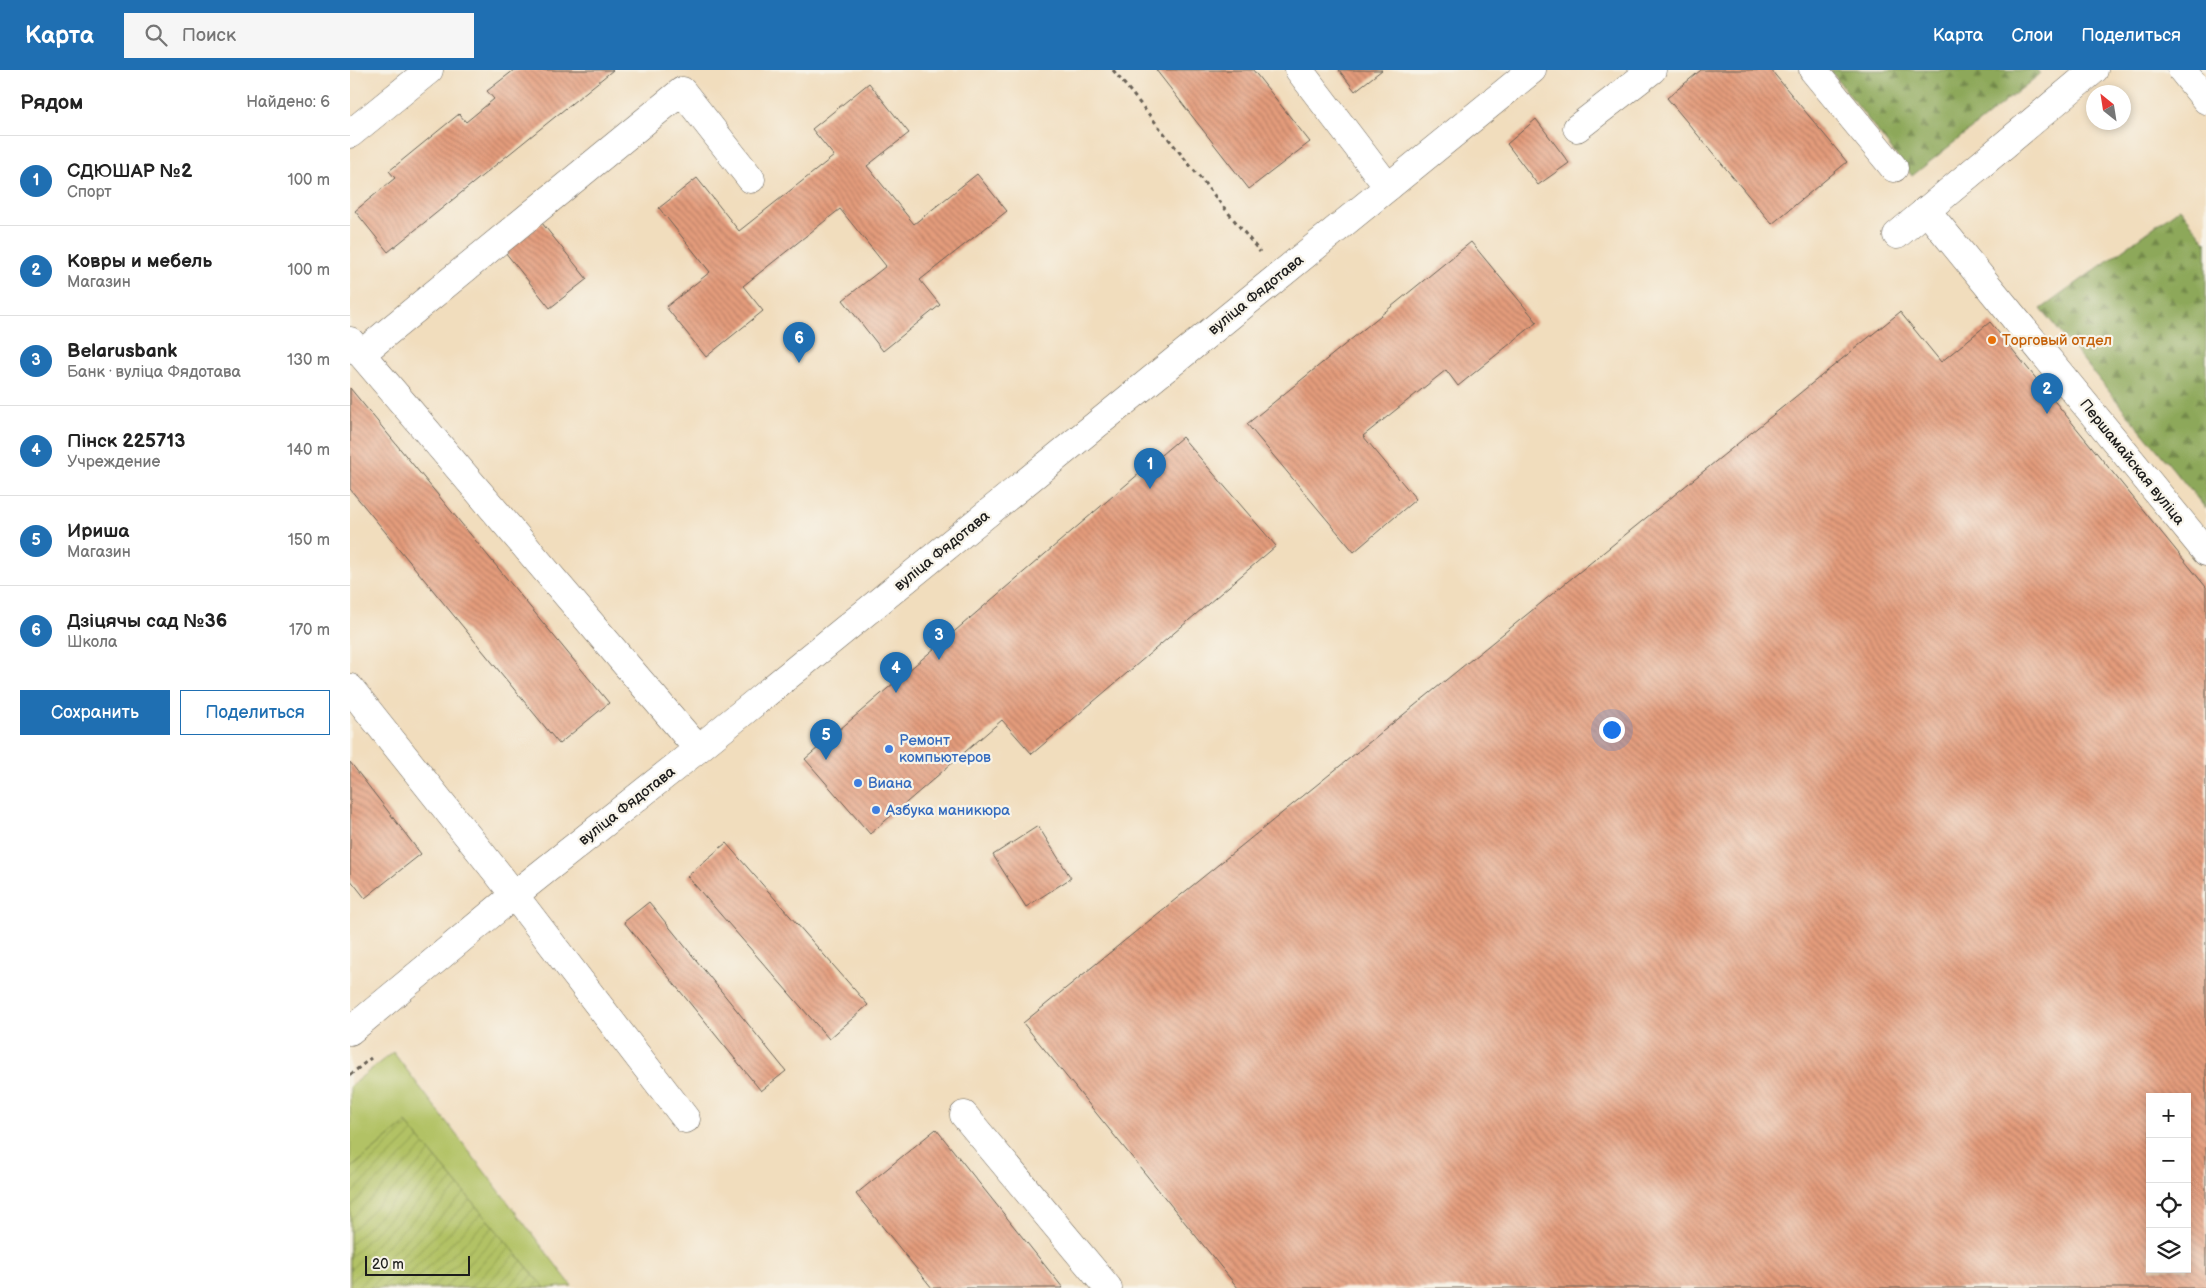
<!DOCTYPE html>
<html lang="ru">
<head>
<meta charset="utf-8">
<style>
  :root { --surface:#fff; --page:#f6f6f6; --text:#222; --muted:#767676; --line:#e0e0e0; --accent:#1f6fb2 }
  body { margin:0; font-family:"Balsamiq Sans",sans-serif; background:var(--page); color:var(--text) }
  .controls { position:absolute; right:15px; bottom:15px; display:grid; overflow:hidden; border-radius:0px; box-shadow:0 2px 8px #0003 }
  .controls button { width:45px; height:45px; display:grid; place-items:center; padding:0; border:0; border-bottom:1px solid var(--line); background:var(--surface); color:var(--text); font:25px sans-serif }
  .compass { position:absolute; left:1736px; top:15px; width:45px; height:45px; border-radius:50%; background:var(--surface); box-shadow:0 2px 8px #0003; rotate:330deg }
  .scale { position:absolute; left:15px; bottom:12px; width:105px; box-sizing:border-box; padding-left:5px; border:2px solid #1c1c1c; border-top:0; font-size:14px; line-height:18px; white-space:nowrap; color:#1c1c1c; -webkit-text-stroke:4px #f7f3e8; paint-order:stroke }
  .you { position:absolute; left:1261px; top:659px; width:18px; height:18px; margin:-12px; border:4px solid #fff; border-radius:50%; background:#1a73e8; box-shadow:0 0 0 8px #1a73e833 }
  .badge { display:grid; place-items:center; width:32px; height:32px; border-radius:50%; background:var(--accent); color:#fff; font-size:16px; font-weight:700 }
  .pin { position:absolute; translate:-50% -41px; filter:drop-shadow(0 1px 2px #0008) }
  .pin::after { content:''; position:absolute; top:26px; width:18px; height:15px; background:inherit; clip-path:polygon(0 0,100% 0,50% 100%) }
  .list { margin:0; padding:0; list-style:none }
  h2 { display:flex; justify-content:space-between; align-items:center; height:65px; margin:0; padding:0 20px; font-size:21px }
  h2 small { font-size:16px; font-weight:400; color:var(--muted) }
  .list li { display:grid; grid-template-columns:32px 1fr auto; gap:15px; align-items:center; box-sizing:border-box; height:90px; padding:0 20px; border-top:1px solid var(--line) }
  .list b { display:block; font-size:19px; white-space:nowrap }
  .list p { margin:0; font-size:16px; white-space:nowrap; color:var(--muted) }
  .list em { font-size:16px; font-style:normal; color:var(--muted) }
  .actions { display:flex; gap:10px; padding:15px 20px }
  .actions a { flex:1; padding:11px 0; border:1px solid var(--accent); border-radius:0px; text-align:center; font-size:18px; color:var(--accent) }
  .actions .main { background:var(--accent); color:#fff }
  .icon { flex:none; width:28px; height:28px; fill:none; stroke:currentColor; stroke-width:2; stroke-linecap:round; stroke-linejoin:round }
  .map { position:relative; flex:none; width:1856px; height:1218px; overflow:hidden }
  header { display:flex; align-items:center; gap:30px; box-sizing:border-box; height:70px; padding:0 25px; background:var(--accent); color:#fff }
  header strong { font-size:24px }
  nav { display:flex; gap:28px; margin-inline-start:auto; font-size:18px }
  .search { width:350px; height:45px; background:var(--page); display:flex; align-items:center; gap:12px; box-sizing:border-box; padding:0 18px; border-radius:0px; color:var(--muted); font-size:19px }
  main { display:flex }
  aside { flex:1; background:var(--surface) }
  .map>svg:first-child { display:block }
</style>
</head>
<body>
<header>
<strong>Карта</strong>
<div class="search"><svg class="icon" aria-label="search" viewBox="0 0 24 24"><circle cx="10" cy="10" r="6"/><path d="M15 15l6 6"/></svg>Поиск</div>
<nav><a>Карта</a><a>Слои</a><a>Поделиться</a></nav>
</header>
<main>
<aside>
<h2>Рядом<small>Найдено: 6</small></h2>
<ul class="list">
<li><span class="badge">1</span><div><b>СДЮШАР №2</b><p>Спорт</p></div><em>100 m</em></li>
<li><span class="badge">2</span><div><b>Ковры и мебель</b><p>Магазин</p></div><em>100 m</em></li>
<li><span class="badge">3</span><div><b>Belarusbank</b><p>Банк · вуліца Фядотава</p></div><em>130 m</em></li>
<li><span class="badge">4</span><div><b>Пінск 225713</b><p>Учреждение</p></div><em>140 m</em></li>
<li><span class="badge">5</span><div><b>Ириша</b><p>Магазин</p></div><em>150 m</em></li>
<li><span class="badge">6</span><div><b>Дзіцячы сад №36</b><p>Школа</p></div><em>170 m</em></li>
</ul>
<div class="actions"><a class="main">Сохранить</a><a>Поделиться</a></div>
</aside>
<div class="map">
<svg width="1856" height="1218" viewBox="0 0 1856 1218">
  <defs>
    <pattern id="forest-firs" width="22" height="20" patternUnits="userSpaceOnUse" patternTransform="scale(1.25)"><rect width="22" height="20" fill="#8da85a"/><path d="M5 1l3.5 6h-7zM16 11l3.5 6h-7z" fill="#72884a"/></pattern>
    <pattern id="garden-furrows" width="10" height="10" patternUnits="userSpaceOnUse" patternTransform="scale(1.25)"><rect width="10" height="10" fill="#b2c265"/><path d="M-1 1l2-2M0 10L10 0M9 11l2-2" fill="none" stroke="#98a657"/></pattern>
    <pattern id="building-back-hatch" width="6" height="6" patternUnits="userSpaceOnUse" patternTransform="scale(1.25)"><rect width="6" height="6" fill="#e49c7c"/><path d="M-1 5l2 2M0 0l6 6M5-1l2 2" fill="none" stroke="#b87e65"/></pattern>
  </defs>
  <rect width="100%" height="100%" fill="#f7f3e8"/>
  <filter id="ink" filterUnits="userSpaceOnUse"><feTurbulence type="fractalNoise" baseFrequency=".02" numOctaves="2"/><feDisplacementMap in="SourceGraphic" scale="10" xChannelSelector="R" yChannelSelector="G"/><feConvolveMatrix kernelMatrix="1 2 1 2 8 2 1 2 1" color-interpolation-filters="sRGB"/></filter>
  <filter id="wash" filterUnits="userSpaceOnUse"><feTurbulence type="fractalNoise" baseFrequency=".0096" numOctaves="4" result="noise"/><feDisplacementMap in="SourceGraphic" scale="20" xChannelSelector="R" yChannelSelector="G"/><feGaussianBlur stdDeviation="1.12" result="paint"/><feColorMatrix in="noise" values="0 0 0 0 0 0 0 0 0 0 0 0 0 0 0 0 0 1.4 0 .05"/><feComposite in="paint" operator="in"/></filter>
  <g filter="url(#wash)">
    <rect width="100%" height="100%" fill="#f1ddbd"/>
    <path fill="#b2c265" stroke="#676f40" d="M43,982L222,1216L200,1218H0V1016Z"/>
    <g fill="url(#forest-firs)" stroke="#54623b">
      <path d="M1480,0H1687L1690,4L1562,106Z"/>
      <path d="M1830,138L1856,172V439L1691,239Z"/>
    </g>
    <path fill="url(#garden-furrows)" stroke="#676f40" d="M56,1053L195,1218H0V1099Z"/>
    <g id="blocks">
      <g fill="url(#building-back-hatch)" fill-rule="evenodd">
        <path d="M164,0H263L38,182L5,141L45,108L39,101L109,44L116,52L144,29L137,21Z"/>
        <path d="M806,0H903L960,72L899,119Z"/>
        <path d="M989,0H1032L1005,21Z"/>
        <path d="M1351,0H1421L1497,92L1422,154L1317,28Z"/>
        <path d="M519,13L559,63L517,96L564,154L627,104L657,141L570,210L590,235L533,281L493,230L536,196L490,139L393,216L413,241L356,287L316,237L360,202L309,138L347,108L389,161L484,86L462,59Z"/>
        <path d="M1186,49L1219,93L1188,115L1157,74Z"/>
        <path d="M192,153L237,209L200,238L155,182Z"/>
        <path d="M1121,172L1187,252L1108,316L1096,300L1013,366L1066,429L1004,482L897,354Z"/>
        <path d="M1550,242L1591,292L1640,252L1856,517V1218H888L673,953ZM1800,1027H1837V1199H1800Z"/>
        <path d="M0,318L259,633L209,674L0,419Z"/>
        <path d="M832,367L926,476L682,684L652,650L520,764L455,689Z"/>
        <path d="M0,692L71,784L15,828L0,809Z"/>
        <path d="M688,756L721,808L676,837L643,785Z"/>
        <path d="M376,773L518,935L479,969L337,806Z"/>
        <path d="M299,832L436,1001L411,1021L274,852Z"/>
        <path d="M586,1059L713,1218H582L506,1124Z"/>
      </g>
    </g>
  </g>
  <g filter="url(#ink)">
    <use href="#blocks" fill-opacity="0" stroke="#676054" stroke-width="1"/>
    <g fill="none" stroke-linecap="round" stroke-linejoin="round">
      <g stroke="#676054" stroke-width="29">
        <g id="minor">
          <path d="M949,0L1038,117"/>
          <path d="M1463,0L1544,98"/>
          <path d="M1227,58L1302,0"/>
          <path d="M0,64L79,0"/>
          <path d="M1576,140L1856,482"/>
          <path d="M1547,165L1744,0"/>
          <path d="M0,271L348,679"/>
          <path d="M11,284L332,21L401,109"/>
          <path d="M0,618L148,804L336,1049"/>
          <path d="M0,961L163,826L348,679L1182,0"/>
          <path d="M614,1045L758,1218"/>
        </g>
      </g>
      <g stroke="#676054" stroke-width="29">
        <path id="major" d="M1832,0L1856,30"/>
      </g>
      <g stroke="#676054" stroke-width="3" stroke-dasharray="4 4" stroke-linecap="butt">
        <path d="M763,0L910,182"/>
        <path d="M0,1005L21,988"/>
      </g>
      <use href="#minor" stroke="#fff" stroke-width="28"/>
      <use href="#major" stroke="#fff" stroke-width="28"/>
    </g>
  </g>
  <circle fill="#e8710a" stroke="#f7f3e8" stroke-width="2" cx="1642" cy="270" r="5"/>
  <g fill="#3f7fe0" stroke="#f7f3e8" stroke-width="2">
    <circle cx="539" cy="679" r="5"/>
    <circle cx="508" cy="713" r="5"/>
    <circle cx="526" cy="740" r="5"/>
  </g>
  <g text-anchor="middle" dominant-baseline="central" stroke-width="4.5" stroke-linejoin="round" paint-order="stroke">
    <g font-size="15" fill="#1c1c1c" stroke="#f7f3e8">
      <text transform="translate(906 225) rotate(-39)">вуліца Фядотава</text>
      <text transform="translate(1782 392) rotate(51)">Першамайская вуліца</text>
      <text transform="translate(592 481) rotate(-39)">вуліца Фядотава</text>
      <text transform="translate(277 736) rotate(-38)">вуліца Фядотава</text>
    </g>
    <g font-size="15" fill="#c56008" stroke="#f7f3e8" text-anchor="start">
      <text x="1652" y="270">Торговый отдел</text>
    </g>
    <g font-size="15" fill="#366cbe" stroke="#f7f3e8" text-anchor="start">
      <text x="549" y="670">Ремонт<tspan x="549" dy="17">компьютеров</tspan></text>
      <text x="518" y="713">Виана</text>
      <text x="536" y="740">Азбука маникюра</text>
    </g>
  </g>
</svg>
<div class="controls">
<button>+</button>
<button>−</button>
<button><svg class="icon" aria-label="locate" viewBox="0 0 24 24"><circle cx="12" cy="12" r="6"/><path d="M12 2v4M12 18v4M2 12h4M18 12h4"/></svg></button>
<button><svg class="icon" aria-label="layers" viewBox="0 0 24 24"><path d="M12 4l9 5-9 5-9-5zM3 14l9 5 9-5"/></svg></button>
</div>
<svg class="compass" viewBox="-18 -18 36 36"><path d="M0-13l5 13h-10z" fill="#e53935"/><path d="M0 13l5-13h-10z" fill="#767676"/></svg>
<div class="scale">20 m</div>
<div class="you"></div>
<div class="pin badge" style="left:800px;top:419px">1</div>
<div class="pin badge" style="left:1697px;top:344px">2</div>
<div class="pin badge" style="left:589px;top:590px">3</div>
<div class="pin badge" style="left:546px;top:623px">4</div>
<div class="pin badge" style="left:476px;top:690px">5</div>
<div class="pin badge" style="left:449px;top:293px">6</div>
</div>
</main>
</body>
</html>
